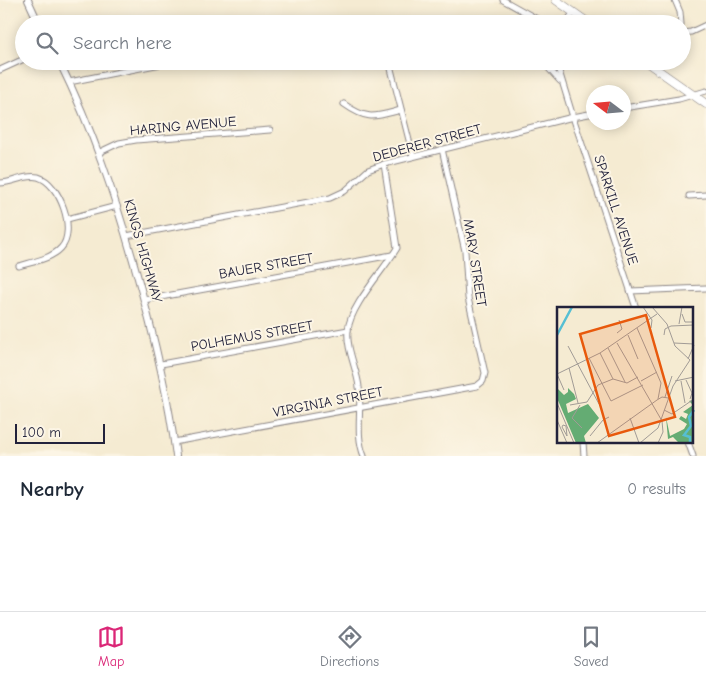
<!DOCTYPE html>
<html lang="en">
<head>
<meta charset="utf-8">
<style>
  :root { --surface:#fff; --page:#f6f6f7; --text:#1f2937; --muted:#747a83; --line:#e0e1e3; --accent:#db2777 }
  body { margin:0; font-family:"Comic Neue",sans-serif; background:var(--page); color:var(--text) }
  .compass { position:absolute; left:586px; top:85px; width:45px; height:45px; border-radius:50%; background:var(--surface); box-shadow:0 2px 12px #0003; rotate:286deg }
  .scale { position:absolute; left:15px; bottom:12px; width:90px; box-sizing:border-box; padding-left:5px; border:2px solid #22223b; border-top:0; font-size:14px; line-height:18px; white-space:nowrap; color:#22223b; -webkit-text-stroke:4px #fcf5e5; paint-order:stroke }
  .list { margin:0; padding:0; list-style:none }
  h2 { display:flex; justify-content:space-between; align-items:center; height:65px; margin:0; padding:0 20px; font-size:21px }
  h2 small { font-size:16px; font-weight:400; color:var(--muted) }
  .icon { flex:none; width:28px; height:28px; fill:none; stroke:currentColor; stroke-width:2; stroke-linecap:round; stroke-linejoin:round }
  .map { position:relative; flex:none; width:706px; height:456px; overflow:hidden }
  .search { position:absolute; background:var(--surface); box-shadow:0 2px 12px #0003; left:15px; right:15px; top:15px; height:55px; display:flex; align-items:center; gap:12px; box-sizing:border-box; padding:0 18px; border-radius:28px; color:var(--muted); font-size:19px }
  .sheet { height:155px; background:var(--surface) }
  nav { display:flex; justify-content:space-around; align-items:center; box-sizing:border-box; height:70px; border-top:1px solid var(--line); background:var(--surface); font-size:14px; color:var(--muted) }
  nav a { display:grid; justify-items:center; gap:2px }
  nav .on { color:var(--accent) }
  .map>svg:first-child { display:block }
</style>
</head>
<body>
<div class="map">
<svg width="706" height="456" viewBox="0 0 706 456">
  <rect width="100%" height="100%" fill="#fcf5e5"/>
  <filter id="ink" filterUnits="userSpaceOnUse"><feTurbulence type="fractalNoise" baseFrequency=".02" numOctaves="2"/><feDisplacementMap in="SourceGraphic" scale="10" xChannelSelector="R" yChannelSelector="G"/><feConvolveMatrix kernelMatrix="1 2 1 2 8 2 1 2 1" color-interpolation-filters="sRGB"/></filter>
  <filter id="wash" filterUnits="userSpaceOnUse"><feTurbulence type="fractalNoise" baseFrequency=".0096" numOctaves="4" result="noise"/><feDisplacementMap in="SourceGraphic" scale="20" xChannelSelector="R" yChannelSelector="G"/><feGaussianBlur stdDeviation="1.12" result="paint"/><feColorMatrix in="noise" values="0 0 0 0 0 0 0 0 0 0 0 0 0 0 0 0 0 1.4 0 .05"/><feComposite in="paint" operator="in"/></filter>
  <g filter="url(#wash)">
    <rect width="100%" height="100%" fill="#f5ebd2"/>
  </g>
  <g filter="url(#ink)">
    <g fill="none" stroke-linecap="round" stroke-linejoin="round">
      <g stroke="#8c8686" stroke-width="7">
        <g id="minor">
          <path d="M503,0L546,24"/>
          <path d="M675,0L680,12L681,24"/>
          <path d="M565,24L574,12"/>
          <path d="M682,33L691,32L706,25"/>
          <path d="M389,61L413,156"/>
          <path d="M542,61L560,81"/>
          <path d="M556,61L573,117L636,308"/>
          <path d="M0,70L24,59"/>
          <path d="M69,82L176,61"/>
          <path d="M344,104C368,121 374,117 401,110"/>
          <path d="M624,108L679,99L706,91"/>
          <path d="M100,152L119,143L136,140L270,130"/>
          <path d="M0,183C13,183 25,174 38,177C60,183 77,231 61,248C51,259 32,262 19,266"/>
          <path d="M689,196L706,195"/>
          <path d="M67,219L117,206"/>
          <path d="M126,236L330,198L345,191L368,170L384,164L573,117L594,113"/>
          <path d="M630,291L706,288"/>
          <path d="M144,300L392,255"/>
          <path d="M161,364L348,330"/>
          <path d="M174,442L477,386L483,381L485,373L468,298L465,251L442,149"/>
          <path d="M583,442L584,456"/>
          <path d="M688,442L693,456"/>
          <path d="M364,456C355,435 362,409 359,387C357,369 346,349 348,330C350,306 384,270 397,248L384,164"/>
        </g>
      </g>
      <g stroke="#8c8686" stroke-width="8">
        <g id="tertiary">
          <path d="M28,0L39,24"/>
          <path d="M59,61C93,130 115,196 136,271C153,332 168,393 176,456"/>
        </g>
      </g>
      <g stroke="#8c8686" stroke-width="9">
        <g id="secondary">
          <path d="M556,0L590,24"/>
          <path d="M645,61L706,104"/>
        </g>
      </g>
      <use href="#minor" stroke="#fff" stroke-width="5"/>
      <use href="#tertiary" stroke="#fff" stroke-width="6"/>
      <use href="#secondary" stroke="#fff" stroke-width="8"/>
    </g>
  </g>
  <g text-anchor="middle" dominant-baseline="central" stroke-width="4" stroke-linejoin="round" paint-order="stroke">
    <g font-size="14" fill="#22223b" stroke="#fcf5e5">
      <text transform="translate(183 126) rotate(-5)">HARING AVENUE</text>
      <text transform="translate(427 143) rotate(-15)">DEDERER STREET</text>
      <text transform="translate(616 210) rotate(72)">SPARKILL AVENUE</text>
      <text transform="translate(143 251) rotate(74)">KINGS HIGHWAY</text>
      <text transform="translate(475 263) rotate(81)">MARY STREET</text>
      <text transform="translate(266 266) rotate(-10)">BAUER STREET</text>
      <text transform="translate(252 336) rotate(-10)">POLHEMUS STREET</text>
      <text transform="translate(328 402) rotate(-11)">VIRGINIA STREET</text>
    </g>
  </g>
  <g transform="translate(557 307)">
    <rect width="136" height="136" fill="#f5ebd2"/>
    <path d="M0,81L7,88L11,85V81L17,87L19,92L9,97L11,106L31,97L42,111L27,129L29,136H19L0,91ZM136,93V136H122L116,130L111,132L109,110L113,129L127,122L130,117L122,112L124,109L129,112L131,107L126,105L136,98L132,94Z" fill="#64ac73"/>
    <path fill="none" stroke="#56bfd3" stroke-width="2.5" d="M0,28L15,0M133,136V130L127,128L134,119L132,110L137,103"/>
    <path fill="none" stroke="#a19b96" stroke-width="1" d="M86,0L95,13L94,21M125,7L128,15H137M122,17L125,0M80,21L104,76L101,92M60,26L65,22L62,13M71,28L81,52M107,28L108,22L114,19L137,18M60,36L105,114L106,125L101,136M117,36L137,37M11,39L42,97M51,41L68,75M43,46L56,72M32,51L54,94L86,78M131,52L137,38M12,61L21,96M0,67L43,46L100,7M0,67L7,83M129,73L135,86L133,92M84,74L100,65M118,74L137,70M124,74L128,96M108,90L115,69M0,96L17,136M13,98L30,95L41,78L56,72L70,76L81,70M23,98L15,111L25,121M107,103L115,107L137,92M73,111L82,136M0,113L10,136M6,118L9,119L10,129L5,120ZM33,129L46,113L52,110M40,136L100,93L105,90L111,91M83,136L101,121L116,79L133,53L118,39L110,17L95,0"/>
    <path fill="#e8590c" fill-opacity="0.15" stroke="#e8590c" stroke-width="2.5" d="M89,8L118,110L52,129L23,27Z"/>
    <rect width="136" height="136" fill="none" stroke="#22223b" stroke-width="2.5"/>
  </g>
</svg>
<svg class="compass" viewBox="-18 -18 36 36"><path d="M0-13l5 13h-10z" fill="#e53935"/><path d="M0 13l5-13h-10z" fill="#747a83"/></svg>
<div class="scale">100 m</div>
<div class="search"><svg class="icon" aria-label="search" viewBox="0 0 24 24"><circle cx="10" cy="10" r="6"/><path d="M15 15l6 6"/></svg>Search here</div>
</div>
<section class="sheet">
<h2>Nearby<small>0 results</small></h2>
<ul class="list">
</ul>
</section>
<nav>
<a class="on"><svg class="icon" aria-label="map" viewBox="0 0 24 24"><path d="M3 6l6-2 6 2 6-2v14l-6 2-6-2-6 2zM9 4v14M15 6v14"/></svg>Map</a>
<a><svg class="icon" aria-label="directions" viewBox="0 0 24 24"><path d="M12 3l9 9-9 9-9-9zM9 14v-3h6M13 9l2 2-2 2"/></svg>Directions</a>
<a><svg class="icon" aria-label="saved" viewBox="0 0 24 24"><path d="M7 4h10v16l-5-4-5 4z"/></svg>Saved</a>
</nav>
</body>
</html>
